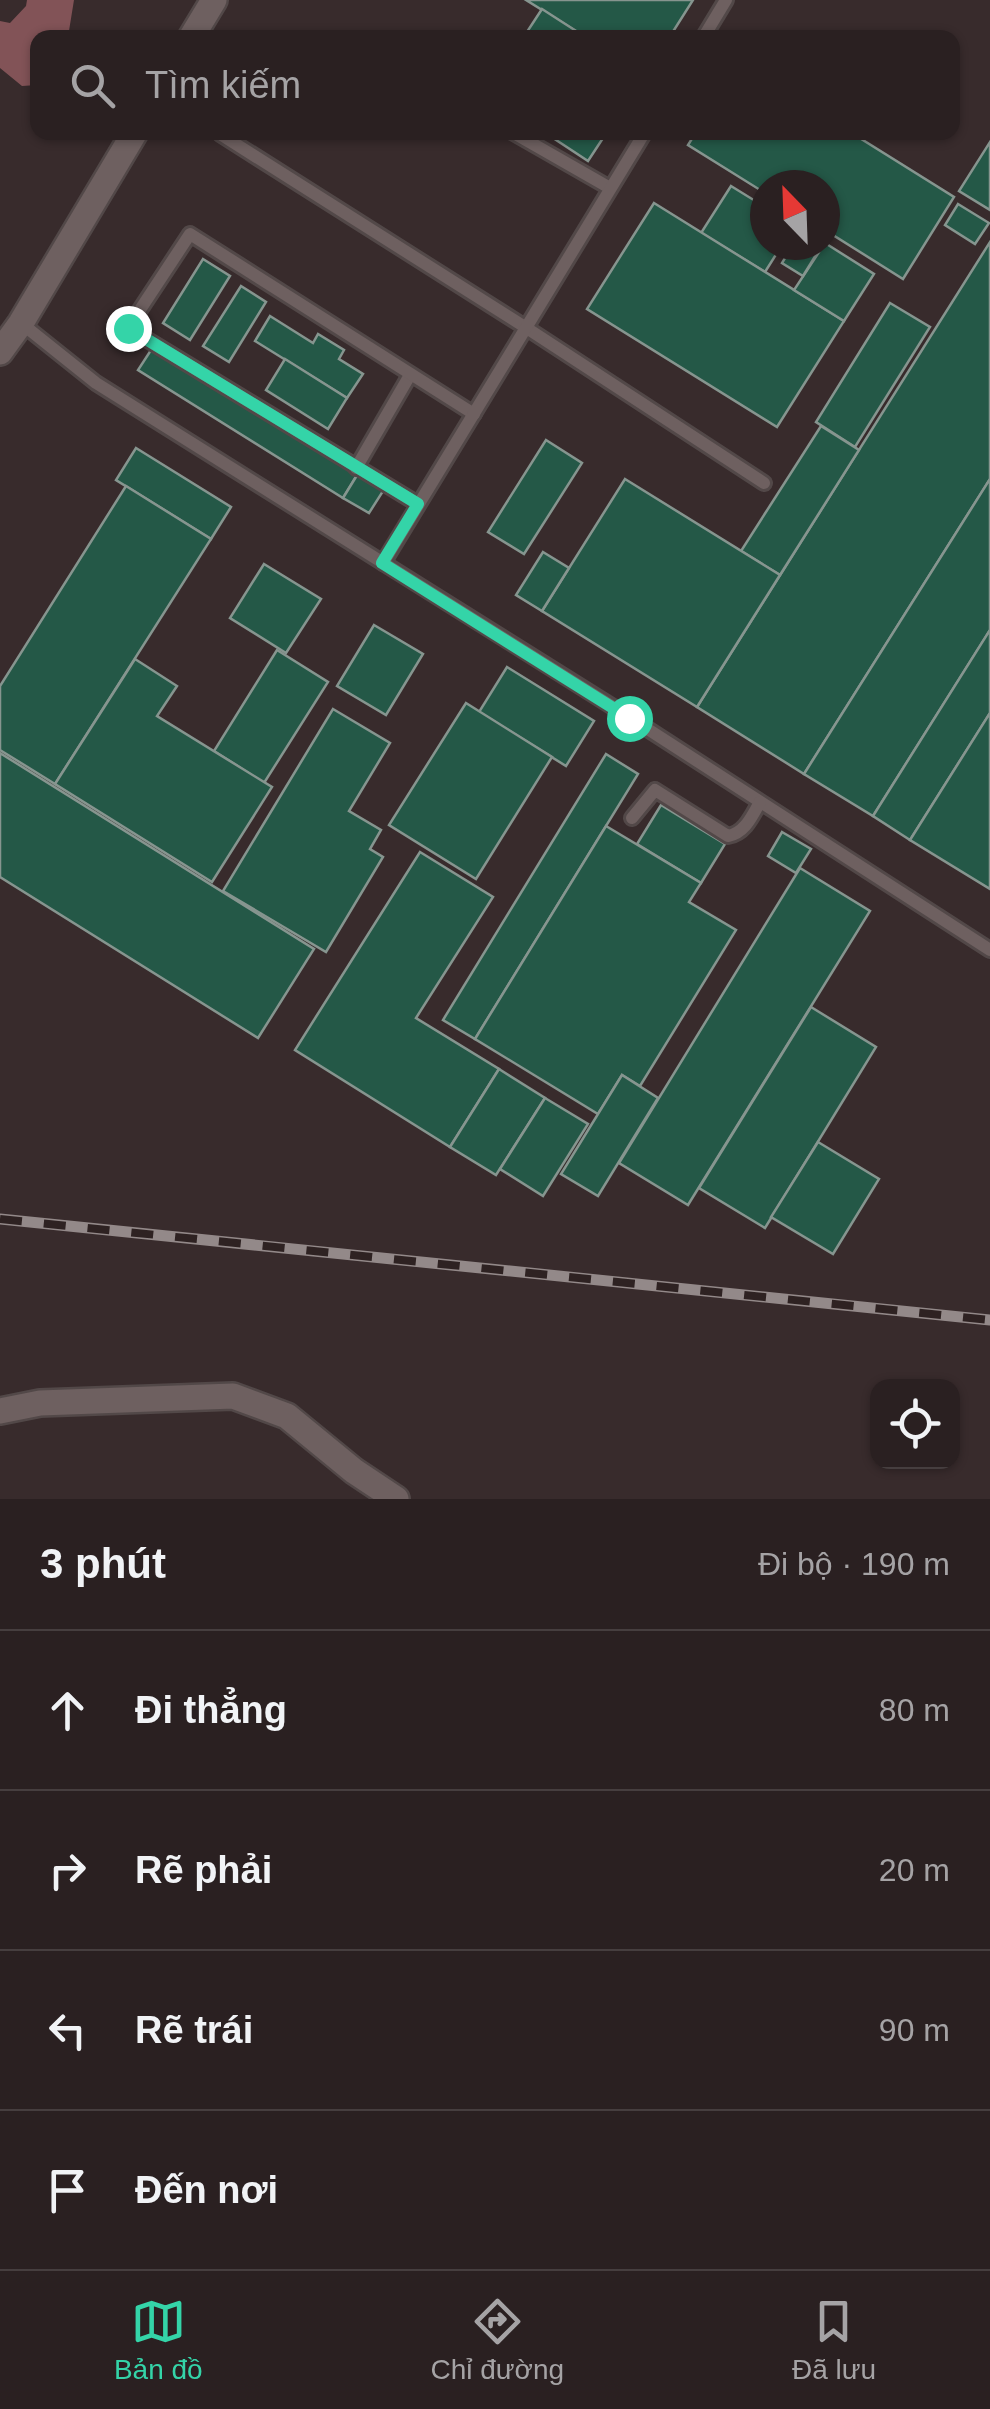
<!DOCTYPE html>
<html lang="vi">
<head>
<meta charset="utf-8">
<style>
  :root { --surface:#2a2021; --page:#32282a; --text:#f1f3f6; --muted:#a5a3a5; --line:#463e3f; --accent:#34d4a8 }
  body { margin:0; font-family:Arial,sans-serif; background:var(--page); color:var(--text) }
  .controls { position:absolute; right:30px; bottom:30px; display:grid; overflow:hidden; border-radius:20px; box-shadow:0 2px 8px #0004 }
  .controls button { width:90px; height:90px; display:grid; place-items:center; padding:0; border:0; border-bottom:2px solid var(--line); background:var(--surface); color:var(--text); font:50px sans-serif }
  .compass { position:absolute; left:750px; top:170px; width:90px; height:90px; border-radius:50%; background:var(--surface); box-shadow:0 2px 8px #0004; rotate:337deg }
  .stop { position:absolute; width:30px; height:30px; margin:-22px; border:8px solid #34d4a8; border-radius:50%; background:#fff }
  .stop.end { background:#34d4a8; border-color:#fff; box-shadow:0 2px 10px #0008 }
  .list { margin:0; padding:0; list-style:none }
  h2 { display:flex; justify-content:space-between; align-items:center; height:130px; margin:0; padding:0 40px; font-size:42px }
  h2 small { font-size:32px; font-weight:400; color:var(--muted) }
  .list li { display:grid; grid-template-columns:65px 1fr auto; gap:30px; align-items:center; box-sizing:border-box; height:160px; padding:0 40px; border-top:2px solid var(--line) }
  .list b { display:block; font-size:38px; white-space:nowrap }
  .list em { font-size:32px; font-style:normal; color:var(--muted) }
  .icon { flex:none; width:55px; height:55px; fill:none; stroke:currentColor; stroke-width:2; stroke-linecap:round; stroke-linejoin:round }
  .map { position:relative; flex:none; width:990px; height:1499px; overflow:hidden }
  .search { position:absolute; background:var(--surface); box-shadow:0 2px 8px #0004; left:30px; right:30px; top:30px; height:110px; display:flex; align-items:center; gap:25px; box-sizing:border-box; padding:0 35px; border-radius:20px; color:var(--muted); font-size:38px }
  .sheet { height:770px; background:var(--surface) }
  nav { display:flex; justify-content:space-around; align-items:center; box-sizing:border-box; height:140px; border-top:2px solid var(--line); background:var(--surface); font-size:28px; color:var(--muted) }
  nav a { display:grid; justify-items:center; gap:5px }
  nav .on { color:var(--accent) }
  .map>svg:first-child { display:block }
</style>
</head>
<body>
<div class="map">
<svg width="990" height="1499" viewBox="0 0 990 1499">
  <rect width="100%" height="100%" fill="#382b2c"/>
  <path fill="#825357" d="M27,0H74L68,37L38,38L37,85L22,86L0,68V21L10,23L26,6Z"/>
  <g fill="#245847" stroke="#86958f" stroke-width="2.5">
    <path d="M526,0H693L669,38H587Z"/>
    <path d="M542,9L587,38H523Z"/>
    <path d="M544,132H607L588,161Z"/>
    <path d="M696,132H850L954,197L903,279L825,230V185H765V193L688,145Z"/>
    <path d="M990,142V210L959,191Z"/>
    <path d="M731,186L765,207V245H782L765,272L701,233Z"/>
    <path d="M654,203L844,321L777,427L587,309Z"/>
    <path d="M958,204L989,223L975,244L945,225Z"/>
    <path d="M990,242V479L804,774L697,707Z"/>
    <path d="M825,243L874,274L844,321L794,290Z"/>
    <path d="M793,245H822L803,276L782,263Z"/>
    <path d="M203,259L230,276L190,340L163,323Z"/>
    <path d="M241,286L266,302L229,362L203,346Z"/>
    <path d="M890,303L930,327L855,447L816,422Z"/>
    <path d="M270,316L313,343L318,334L344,350L339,359L363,374L347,398L255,341Z"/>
    <path d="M153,347L357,475L343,498L138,370Z"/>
    <path d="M285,359L347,398L328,429L266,390Z"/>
    <path d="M821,426L859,450L780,575L741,551Z"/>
    <path d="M546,440L582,463L524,554L488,532Z"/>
    <path d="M136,448L231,507L211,539L116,480Z"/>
    <path d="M359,472L385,488L369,513L343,498Z"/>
    <path d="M625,479L780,575L697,707L542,611Z"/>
    <path d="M990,479V630L873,816L804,774Z"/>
    <path d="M126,486L211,539L55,784L0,750V686Z"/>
    <path d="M543,552L569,568L542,611L516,595Z"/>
    <path d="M264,564L321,599L286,653L230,618Z"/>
    <path d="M374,625L423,654L386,715L337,686Z"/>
    <path d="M990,630V713L910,840L873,816Z"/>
    <path d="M277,650L328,682L264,783L214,751Z"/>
    <path d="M135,659L177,686L157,716L272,787L212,882L55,784Z"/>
    <path d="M507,667L594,721L566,766L479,712Z"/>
    <path d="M466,703L552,757L476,879L389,825Z"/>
    <path d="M333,709L390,743L349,811L381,830L370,849L383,857L326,952L223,891Z"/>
    <path d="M990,713V889L910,840Z"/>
    <path d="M0,753L314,949L258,1038L0,877Z"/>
    <path d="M606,754L638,774L475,1039L443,1020Z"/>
    <path d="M661,805L725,844L701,883L637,844Z"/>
    <path d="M606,826L701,883L689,902L736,930L640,1086L622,1075L598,1114L475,1039Z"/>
    <path d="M782,832L811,849L796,873L768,856Z"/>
    <path d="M420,852L493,897L416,1018L499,1069L450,1147L295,1050Z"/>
    <path d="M800,868L870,911L688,1205L619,1163Z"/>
    <path d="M811,1007L876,1047L765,1228L699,1188Z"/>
    <path d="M499,1069L545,1098L496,1175L450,1147Z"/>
    <path d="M622,1075L658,1098L598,1196L561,1174Z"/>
    <path d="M545,1098L588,1124L543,1196L500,1169Z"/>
    <path d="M818,1142L879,1179L833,1254L771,1217Z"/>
  </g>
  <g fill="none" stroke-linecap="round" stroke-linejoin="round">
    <g stroke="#524848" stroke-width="18">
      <g id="lane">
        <path d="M703,38L726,0"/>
        <path d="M512,132L610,188"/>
        <path d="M220,134L525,327L764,483"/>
        <path d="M21,323L96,383L629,717L990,950"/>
        <path d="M356,468L410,375"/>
        <path d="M418,504L128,328L190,234L474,414"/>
        <path d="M383,563L645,132"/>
        <path d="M632,818L655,790L728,836C745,833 752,816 760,802"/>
      </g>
    </g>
    <g stroke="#524848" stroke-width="30">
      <g id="street">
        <path d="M191,38L214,0"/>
        <path d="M0,352L21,323L135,132"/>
        <path d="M0,1411L40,1403L233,1396L287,1416L354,1471L396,1499"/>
      </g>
    </g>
    <use href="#lane" stroke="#6e6060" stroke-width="12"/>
    <use href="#street" stroke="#6e6060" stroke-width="25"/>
    <g stroke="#938989" stroke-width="11">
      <path id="rail" d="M0,1219L990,1320"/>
    </g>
    <use href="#rail" stroke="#2e2222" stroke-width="8" stroke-dasharray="22" stroke-linecap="butt"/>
  </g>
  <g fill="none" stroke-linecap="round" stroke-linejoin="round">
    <path stroke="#34d4a8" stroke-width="12" d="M128,328L418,504L382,563L629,718"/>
  </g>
</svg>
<div class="controls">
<button><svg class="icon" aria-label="locate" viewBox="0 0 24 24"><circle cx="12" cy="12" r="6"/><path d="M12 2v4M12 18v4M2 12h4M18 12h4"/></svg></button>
</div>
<svg class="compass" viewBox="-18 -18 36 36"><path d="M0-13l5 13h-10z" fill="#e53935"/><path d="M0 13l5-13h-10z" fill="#a5a3a5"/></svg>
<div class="stop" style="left:629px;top:718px"></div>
<div class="stop end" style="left:128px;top:328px"></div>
<div class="search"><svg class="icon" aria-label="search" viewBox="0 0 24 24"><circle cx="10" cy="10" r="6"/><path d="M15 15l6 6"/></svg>Tìm kiếm</div>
</div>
<section class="sheet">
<h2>3 phút<small>Đi bộ · 190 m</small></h2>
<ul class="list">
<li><svg class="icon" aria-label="ahead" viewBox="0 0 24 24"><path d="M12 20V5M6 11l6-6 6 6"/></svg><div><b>Đi thẳng</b></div><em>80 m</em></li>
<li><svg class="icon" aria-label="right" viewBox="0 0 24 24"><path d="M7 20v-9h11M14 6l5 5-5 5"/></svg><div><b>Rẽ phải</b></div><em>20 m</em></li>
<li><svg class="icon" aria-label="left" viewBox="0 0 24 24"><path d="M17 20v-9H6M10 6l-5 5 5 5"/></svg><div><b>Rẽ trái</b></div><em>90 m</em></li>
<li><svg class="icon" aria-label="arrive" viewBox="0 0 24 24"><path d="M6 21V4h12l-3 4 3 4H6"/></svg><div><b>Đến nơi</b></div></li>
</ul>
</section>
<nav>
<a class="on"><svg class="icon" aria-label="map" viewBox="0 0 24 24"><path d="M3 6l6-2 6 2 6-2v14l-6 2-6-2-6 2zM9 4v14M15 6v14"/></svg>Bản đồ</a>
<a><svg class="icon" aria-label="directions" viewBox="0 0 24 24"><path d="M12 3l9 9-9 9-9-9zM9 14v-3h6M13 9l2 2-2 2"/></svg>Chỉ đường</a>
<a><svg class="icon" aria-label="saved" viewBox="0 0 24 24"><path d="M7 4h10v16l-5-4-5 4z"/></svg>Đã lưu</a>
</nav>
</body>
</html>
